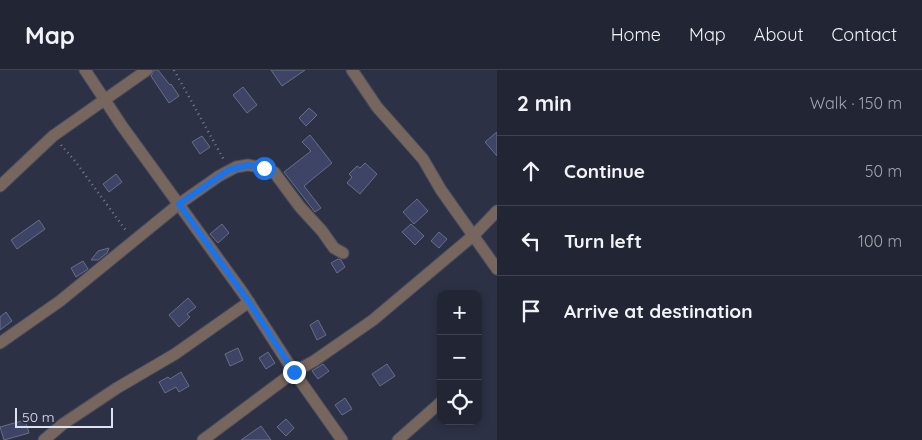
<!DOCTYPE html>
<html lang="en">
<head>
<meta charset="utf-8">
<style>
  :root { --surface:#222534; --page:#2e3140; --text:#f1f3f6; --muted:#a2a5ac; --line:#3f424f }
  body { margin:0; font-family:Quicksand,sans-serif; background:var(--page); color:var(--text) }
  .controls { position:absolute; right:15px; bottom:15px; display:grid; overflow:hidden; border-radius:10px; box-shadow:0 2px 8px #0003 }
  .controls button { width:45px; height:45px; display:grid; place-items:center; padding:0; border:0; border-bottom:1px solid var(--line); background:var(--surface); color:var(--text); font:25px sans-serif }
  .scale { position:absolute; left:15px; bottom:12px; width:98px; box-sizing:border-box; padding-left:5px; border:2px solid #dee2ee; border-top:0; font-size:14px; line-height:18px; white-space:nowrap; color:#dee2ee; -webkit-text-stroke:4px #2d3145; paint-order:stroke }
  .stop { position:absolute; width:15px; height:15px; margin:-11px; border:4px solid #1a73e8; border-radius:50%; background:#fff }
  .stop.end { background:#1a73e8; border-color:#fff; box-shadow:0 1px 5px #0008 }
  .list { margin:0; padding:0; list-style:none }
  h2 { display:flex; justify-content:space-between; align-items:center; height:65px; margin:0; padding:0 20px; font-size:21px }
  h2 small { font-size:16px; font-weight:400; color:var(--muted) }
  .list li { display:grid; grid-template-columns:32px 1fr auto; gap:15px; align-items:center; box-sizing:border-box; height:70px; padding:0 20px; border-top:1px solid var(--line) }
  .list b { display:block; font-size:19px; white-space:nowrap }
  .list em { font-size:16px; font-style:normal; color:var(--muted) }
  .icon { flex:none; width:28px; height:28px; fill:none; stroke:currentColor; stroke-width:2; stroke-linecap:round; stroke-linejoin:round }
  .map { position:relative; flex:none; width:497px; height:370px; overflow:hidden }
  header { display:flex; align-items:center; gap:30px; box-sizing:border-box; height:70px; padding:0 25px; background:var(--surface); border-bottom:1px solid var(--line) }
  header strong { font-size:24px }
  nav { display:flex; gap:28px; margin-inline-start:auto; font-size:18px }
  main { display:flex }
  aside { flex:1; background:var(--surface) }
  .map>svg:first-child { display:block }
</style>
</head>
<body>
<header>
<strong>Map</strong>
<nav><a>Home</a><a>Map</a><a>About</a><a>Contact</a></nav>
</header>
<main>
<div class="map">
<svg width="497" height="370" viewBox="0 0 497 370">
  <rect width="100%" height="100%" fill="#2d3145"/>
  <g fill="#3d4466" stroke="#696e84">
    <path d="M154,0H158L170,15L171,14L179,26L169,33L151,6Z"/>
    <path d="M271,0H305L282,16Z"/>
    <path d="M243,17L257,35L247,43L233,25Z"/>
    <path d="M309,38L317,45L306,56L299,48Z"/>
    <path d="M497,62V86L485,72Z"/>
    <path d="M310,65L332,93L304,116L321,138L315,142L284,102L311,81L302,72Z"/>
    <path d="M202,66L210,77L200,84L192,72Z"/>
    <path d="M365,93L377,104L360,124L347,113L352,107L349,104L357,96L360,98Z"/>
    <path d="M116,104L122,112L109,122L103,114Z"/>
    <path d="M417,129L428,141L414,154L403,142Z"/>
    <path d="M39,150L45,159L17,179L11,170Z"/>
    <path d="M222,154L229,163L218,173L210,164Z"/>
    <path d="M411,154L424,166L415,175L402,162Z"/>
    <path d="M439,162L447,169L439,178L431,171Z"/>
    <path d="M109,178L107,183L98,190H91L98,181Z"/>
    <path d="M338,189L341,190L345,197L337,203L331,193Z"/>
    <path d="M83,191L88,199L76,207L71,198Z"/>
    <path d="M188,228L196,237L187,244L190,247L179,257L169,245Z"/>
    <path d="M6,242L12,251L0,260V247Z"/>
    <path d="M318,250L326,265L317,270L310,255Z"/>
    <path d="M238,278L243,290L230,296L225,284Z"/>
    <path d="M268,282L275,293L266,299L259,288Z"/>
    <path d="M323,294L329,301L318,309L312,301Z"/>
    <path d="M387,294L395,306L380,316L372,304Z"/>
    <path d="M181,302L189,316L179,322L176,317L165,323L159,312L168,307L170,309Z"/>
    <path d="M345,328L352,339L342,345L335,335Z"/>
    <path d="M286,349L294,358L286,366L277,357Z"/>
    <path d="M25,350L29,363L4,370L0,357Z"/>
    <path d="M261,356L271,370H241Z"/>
  </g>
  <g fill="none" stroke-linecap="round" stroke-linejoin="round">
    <g stroke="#494d60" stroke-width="13">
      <g id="street">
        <path d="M85,0L122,56L243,223L294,302L342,370"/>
        <path d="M352,0L377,37L423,89L441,120L497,199"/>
        <path d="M0,116L53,66L147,0"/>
        <path d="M0,273L60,231L179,134L219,106L236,97L248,95L264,98L274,102L300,137L322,161L334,178L343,183"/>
        <path d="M44,370L63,354L117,318L175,284L249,232"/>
        <path d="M203,370L294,302L314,291L373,250L474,165L497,141"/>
        <path d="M398,370L441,332"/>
      </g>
    </g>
    <g stroke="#797d8d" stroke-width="2.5" stroke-dasharray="1 4" stroke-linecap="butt">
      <path d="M174,0L224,90"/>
      <path d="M61,75L75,91L127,162"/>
    </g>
    <use href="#street" stroke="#77665d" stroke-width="11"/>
  </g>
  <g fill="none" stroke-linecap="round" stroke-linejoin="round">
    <path stroke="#1a73e8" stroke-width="6" d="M264,98L248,95L229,100L179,134L249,232L294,302"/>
  </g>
</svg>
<div class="controls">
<button>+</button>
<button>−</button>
<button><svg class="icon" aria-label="locate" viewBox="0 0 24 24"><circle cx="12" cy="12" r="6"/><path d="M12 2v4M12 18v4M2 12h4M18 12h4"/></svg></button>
</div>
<div class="scale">50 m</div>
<div class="stop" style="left:264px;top:98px"></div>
<div class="stop end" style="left:294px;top:302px"></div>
</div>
<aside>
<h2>2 min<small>Walk · 150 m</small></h2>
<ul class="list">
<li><svg class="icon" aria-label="ahead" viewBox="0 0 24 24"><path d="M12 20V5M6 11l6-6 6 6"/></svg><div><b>Continue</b></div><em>50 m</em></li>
<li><svg class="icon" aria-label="left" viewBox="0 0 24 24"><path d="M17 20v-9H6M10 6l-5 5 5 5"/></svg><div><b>Turn left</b></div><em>100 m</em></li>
<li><svg class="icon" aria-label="arrive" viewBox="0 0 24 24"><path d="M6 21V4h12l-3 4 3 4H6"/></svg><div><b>Arrive at destination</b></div></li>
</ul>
</aside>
</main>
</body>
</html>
